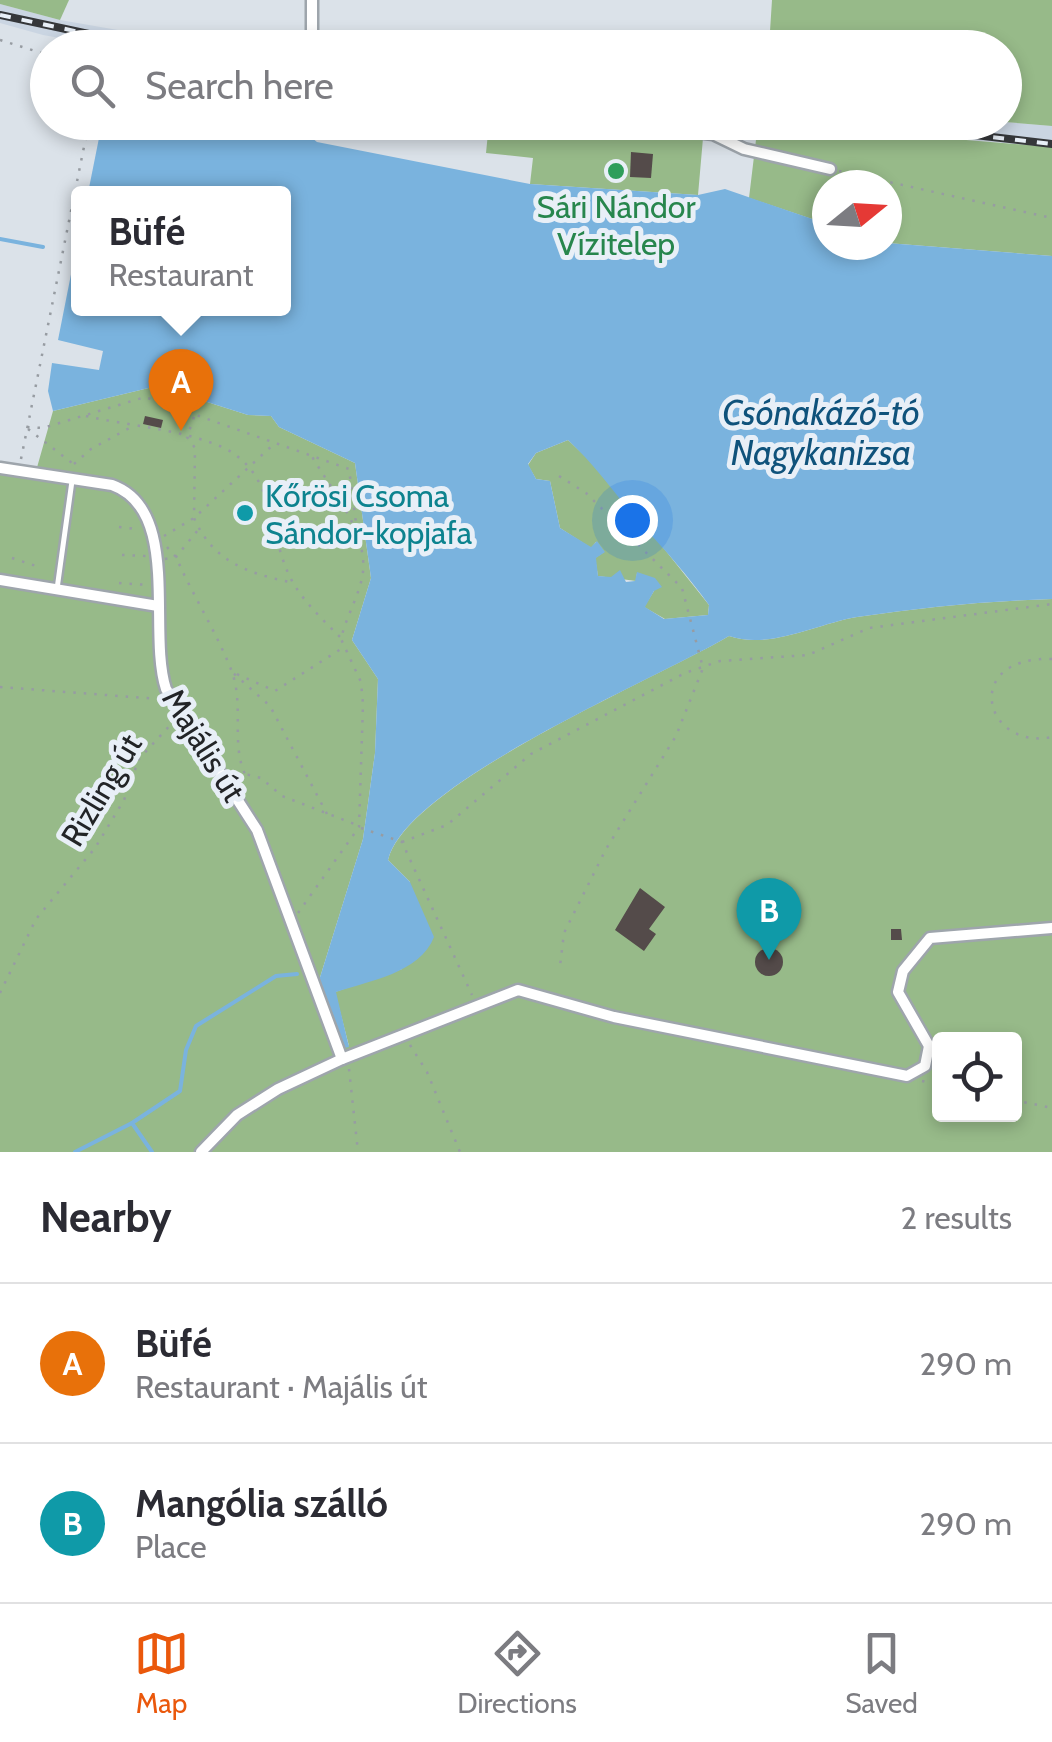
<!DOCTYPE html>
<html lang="en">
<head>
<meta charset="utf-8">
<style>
  :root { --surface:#fff; --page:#f2f2f3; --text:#2b2b33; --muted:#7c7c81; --line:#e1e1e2; --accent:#ea580c }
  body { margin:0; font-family:Cabin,sans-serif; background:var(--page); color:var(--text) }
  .controls { position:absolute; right:30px; bottom:30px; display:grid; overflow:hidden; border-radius:10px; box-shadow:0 5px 15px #0003 }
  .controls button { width:90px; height:90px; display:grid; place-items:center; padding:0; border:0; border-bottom:2px solid var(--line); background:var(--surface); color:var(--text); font:50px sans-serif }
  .compass { position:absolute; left:812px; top:170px; width:90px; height:90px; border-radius:50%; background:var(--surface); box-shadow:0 5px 15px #0003; rotate:72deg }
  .you { position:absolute; left:632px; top:520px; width:35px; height:35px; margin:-25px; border:8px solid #fff; border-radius:50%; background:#1a73e8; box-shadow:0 0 0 15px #1a73e833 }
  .badge { display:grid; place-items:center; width:65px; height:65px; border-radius:50%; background:var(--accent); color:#fff; font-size:32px; font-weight:700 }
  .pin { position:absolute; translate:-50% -82px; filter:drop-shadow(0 2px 5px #0008) }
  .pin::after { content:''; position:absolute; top:52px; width:35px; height:30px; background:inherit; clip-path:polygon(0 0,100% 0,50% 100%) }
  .popup { position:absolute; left:71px; top:186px; width:220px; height:130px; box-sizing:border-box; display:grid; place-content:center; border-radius:10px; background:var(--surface); filter:drop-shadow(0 2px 8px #0005); font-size:32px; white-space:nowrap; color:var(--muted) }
  .popup b { font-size:38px; color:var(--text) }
  .popup::after { content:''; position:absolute; left:50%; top:100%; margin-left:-20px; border:20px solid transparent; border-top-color:var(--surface) }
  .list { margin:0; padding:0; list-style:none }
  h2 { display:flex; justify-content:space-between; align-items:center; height:130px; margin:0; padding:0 40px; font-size:42px }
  h2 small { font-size:32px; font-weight:400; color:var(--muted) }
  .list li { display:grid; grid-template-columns:65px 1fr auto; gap:30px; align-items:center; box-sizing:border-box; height:160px; padding:0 40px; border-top:2px solid var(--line) }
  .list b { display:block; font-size:38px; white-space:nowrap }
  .list p { margin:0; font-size:32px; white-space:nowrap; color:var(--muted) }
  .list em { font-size:32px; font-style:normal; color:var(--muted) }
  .icon { flex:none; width:55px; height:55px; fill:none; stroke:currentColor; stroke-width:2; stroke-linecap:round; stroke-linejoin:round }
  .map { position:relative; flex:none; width:1052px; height:1152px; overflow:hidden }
  .search { position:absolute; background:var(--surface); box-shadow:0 5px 15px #0003; left:30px; right:30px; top:30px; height:110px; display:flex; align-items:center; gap:25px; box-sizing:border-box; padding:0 35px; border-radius:55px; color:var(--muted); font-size:38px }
  .sheet { height:450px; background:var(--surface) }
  nav { display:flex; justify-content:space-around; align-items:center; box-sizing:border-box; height:140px; border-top:2px solid var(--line); background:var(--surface); font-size:28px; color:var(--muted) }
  nav a { display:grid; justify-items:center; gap:5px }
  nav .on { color:var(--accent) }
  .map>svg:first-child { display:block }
</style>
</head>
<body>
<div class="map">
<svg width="1052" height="1152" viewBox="0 0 1052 1152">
  <rect width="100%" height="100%" fill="#dbe2e9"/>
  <g fill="#cad5e2">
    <path d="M0,4L60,20L216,47H110L43,35L0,23Z"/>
    <path d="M1005,122L1052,126V147L773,123Z"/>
  </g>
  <g fill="#97ba89" fill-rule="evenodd">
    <path d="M0,0H69L60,20L0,4Z"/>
    <path d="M772,0H1052V126L1005,122L1004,48L769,47Z"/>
    <path d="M489,123L703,138L698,195L530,184L533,158L486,153Z"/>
    <path d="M758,123L1052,147V256L887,243V185H827V224L749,198Z"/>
    <path d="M157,386L248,415L271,416L279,427L355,463L371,578L352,640L378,679L375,753L363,839L317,987L349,1046L335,992L402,969L410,882L388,860C407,783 658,678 729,636C769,650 816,624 857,617C922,607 987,601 1052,599V1152H0V463L34,478L53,411ZM940,1040H1014V1114H940Z"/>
    <path d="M568,440L606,476L709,605L708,615L665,619L644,607L654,591L637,573L636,581L598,576L595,558L604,552L596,542L591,548L560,528L550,481L536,479L528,465L536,453Z"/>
  </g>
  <path fill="#7ab3de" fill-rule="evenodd" d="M102,123H293L317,142L530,184L698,195L725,189L827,224V245L887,243L1052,256V599C987,601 922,607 857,617C816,624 769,650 729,636C659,678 406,783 388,860L410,882L434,937C420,973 369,981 336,992L349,1047L344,1048L317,987L363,839L375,753L378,679L352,640L371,578L355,463L279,427L271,416L248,415L157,386L53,411L48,391L52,363L99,370L103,351L58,340L78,239L79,308H284V194L88,193ZM568,440C598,468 616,496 642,525C666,551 688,576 709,605L708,615L664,619L645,607L654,591L662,587L655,578L637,572L635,581L626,582L620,570L611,577L598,576L596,558L605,552L597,541L591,547L560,528L550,481L536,479L528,464L536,453Z"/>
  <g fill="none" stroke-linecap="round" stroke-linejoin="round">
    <g stroke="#7ab3de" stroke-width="4">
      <path d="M0,239L43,247"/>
      <path d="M73,253L79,254"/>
      <path d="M132,1123L152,1152"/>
      <path d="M75,1152L132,1123L180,1091L186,1050L196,1026L276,976L297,974"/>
    </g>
  </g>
  <g fill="#544b4a">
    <path d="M631,152L653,154L651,178L630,177Z"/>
    <path d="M145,416L163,420L161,428L143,424Z"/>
    <path d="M640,888L665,907L649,929L656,934L644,951L615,930Z"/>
    <path d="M891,929H901L902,940H891Z"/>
    <circle cx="769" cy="962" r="14"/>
  </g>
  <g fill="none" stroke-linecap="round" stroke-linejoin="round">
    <g stroke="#9ea5ac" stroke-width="10">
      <path id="lane" d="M57,589L72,481"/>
    </g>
    <g stroke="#9ea5ac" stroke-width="15">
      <g id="street">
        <path d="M312,0V48"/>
        <path d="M612,122L713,134L744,149L830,169"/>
        <path d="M0,468L112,485C182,510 147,631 166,689L257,830L342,1059"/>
        <path d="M0,580L158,606"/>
        <path d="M201,1152L237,1115L278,1089L342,1059L518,990L614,1017L907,1076L925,1066L929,1046L898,992L903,971L930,938L1052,928"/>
      </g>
    </g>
    <g stroke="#979ca2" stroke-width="2.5" stroke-dasharray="2.5 8" stroke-linecap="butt">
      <path d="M0,40L48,55"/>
      <path d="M839,171L1052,218"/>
      <path d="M86,416C130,426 180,429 222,447C280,474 266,540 295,586C307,605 325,622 341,638"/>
      <path d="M194,417L187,437L195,448L194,518C213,561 246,573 290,582"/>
      <path d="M27,427L43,428L145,397L349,469L356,523"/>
      <path d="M28,429L72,463"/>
      <path d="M21,459L89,122"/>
      <path d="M74,464L91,449L135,425"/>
      <path d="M559,476L586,493L682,588L703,668L676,736L606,849L564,933L560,966"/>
      <path d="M119,527L137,529"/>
      <path d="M164,536L194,518L276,442"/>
      <path d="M167,547L176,557C193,596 217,633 232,672C244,705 231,744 245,774"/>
      <path d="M122,555L146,556"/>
      <path d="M12,558L36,566"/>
      <path d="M165,559L176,557L198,530"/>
      <path d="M119,583L148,585"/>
      <path d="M1052,659C960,656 984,751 1052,737"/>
      <path d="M0,687L159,699"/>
      <path d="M239,779L245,774L261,778L282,796L357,825"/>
      <path d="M327,814L270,706L232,672L275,691L344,647"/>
      <path d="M361,828L402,842L472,995"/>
      <path d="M402,842L447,825L531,754L685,673L720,661L808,655L869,628L1052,604"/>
      <path d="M298,913L359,827L363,704L361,682L341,639C346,616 360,595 363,572C367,529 330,489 310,453"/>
      <path d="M0,993L36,919L95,848L124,800L139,759L173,722"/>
      <path d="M410,1045L427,1072L460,1152"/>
      <path d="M349,1069L358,1152"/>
      <path d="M922,1081L940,1085"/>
      <path d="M1014,1100L1052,1108"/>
    </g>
    <use href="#lane" stroke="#fff" stroke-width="5"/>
    <use href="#street" stroke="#fff" stroke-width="10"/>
    <g stroke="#35373a" stroke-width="8">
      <g id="rail">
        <path d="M0,15L154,48"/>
        <path d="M862,122L1052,144"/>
      </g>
    </g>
    <use href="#rail" stroke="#e8eff7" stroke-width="4" stroke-dasharray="11" stroke-linecap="butt"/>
  </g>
  <circle fill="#2e9e5b" stroke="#e8eff7" stroke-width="4" cx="616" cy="171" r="10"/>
  <circle fill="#0f9aa8" stroke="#e8eff7" stroke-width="4" cx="245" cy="513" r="10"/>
  <g text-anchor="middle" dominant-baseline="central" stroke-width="10" stroke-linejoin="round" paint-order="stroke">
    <g font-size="32" fill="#27864d" stroke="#e8eff7">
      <text x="616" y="206">Sári Nándor<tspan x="616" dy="37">Vízitelep</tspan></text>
    </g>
    <g font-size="32" fill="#0d838f" stroke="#e8eff7" text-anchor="start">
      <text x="265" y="495">Kőrösi Csoma<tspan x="265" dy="37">Sándor-kopjafa</tspan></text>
    </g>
    <g font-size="32" fill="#222427" stroke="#e8eff7">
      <text transform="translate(204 745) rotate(58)">Majális út</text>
      <text transform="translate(101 790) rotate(-59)">Rizling út</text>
    </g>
    <g font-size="35" font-style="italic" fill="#0f527b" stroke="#e8eff7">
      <text x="821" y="412">Csónakázó-tó<tspan x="821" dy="40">Nagykanizsa</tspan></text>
    </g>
  </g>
</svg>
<div class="controls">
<button><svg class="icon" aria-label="locate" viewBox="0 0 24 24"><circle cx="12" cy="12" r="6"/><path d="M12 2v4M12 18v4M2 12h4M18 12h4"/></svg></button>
</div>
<svg class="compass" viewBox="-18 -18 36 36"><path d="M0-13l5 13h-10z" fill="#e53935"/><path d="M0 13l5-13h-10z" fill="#7c7c81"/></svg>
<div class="you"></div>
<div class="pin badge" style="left:181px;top:431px;background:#e8710a">A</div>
<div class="popup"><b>Büfé</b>Restaurant</div>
<div class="pin badge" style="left:769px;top:960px;background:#0f9aa8">B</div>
<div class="search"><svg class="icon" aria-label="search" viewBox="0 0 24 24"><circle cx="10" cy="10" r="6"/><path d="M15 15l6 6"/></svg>Search here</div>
</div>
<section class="sheet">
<h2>Nearby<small>2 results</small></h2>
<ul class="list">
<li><span class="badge" style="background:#e8710a">A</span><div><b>Büfé</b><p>Restaurant · Majális út</p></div><em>290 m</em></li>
<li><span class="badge" style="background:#0f9aa8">B</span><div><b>Mangólia szálló</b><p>Place</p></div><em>290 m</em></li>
</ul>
</section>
<nav>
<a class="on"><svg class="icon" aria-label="map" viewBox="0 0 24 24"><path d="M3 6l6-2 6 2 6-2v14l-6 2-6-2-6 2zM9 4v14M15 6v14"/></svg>Map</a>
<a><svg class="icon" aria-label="directions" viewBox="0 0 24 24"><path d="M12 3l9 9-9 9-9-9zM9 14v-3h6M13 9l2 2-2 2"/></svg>Directions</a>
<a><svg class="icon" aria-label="saved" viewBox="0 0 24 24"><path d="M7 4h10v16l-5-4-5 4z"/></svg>Saved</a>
</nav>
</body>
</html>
